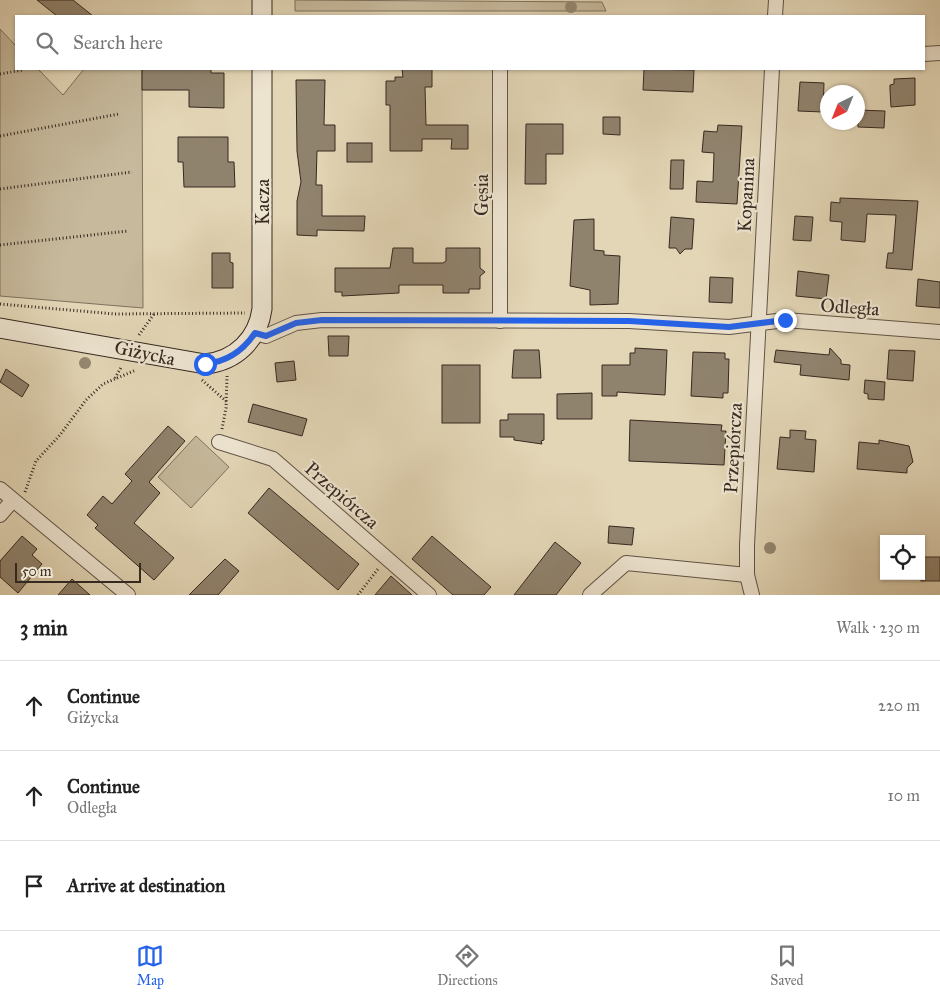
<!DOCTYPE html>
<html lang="en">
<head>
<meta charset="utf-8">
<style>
  :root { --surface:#fff; --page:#f2f2f2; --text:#222; --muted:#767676; --line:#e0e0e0; --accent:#2563eb }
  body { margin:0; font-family:"IM FELL Great Primer",serif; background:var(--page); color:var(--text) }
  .controls { position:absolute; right:15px; bottom:15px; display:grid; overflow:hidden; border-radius:0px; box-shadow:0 1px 4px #0004 }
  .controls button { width:45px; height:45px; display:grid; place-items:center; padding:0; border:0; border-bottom:1px solid var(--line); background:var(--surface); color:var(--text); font:25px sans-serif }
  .compass { position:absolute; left:820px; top:85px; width:45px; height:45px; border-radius:50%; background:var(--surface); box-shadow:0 1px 4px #0004; rotate:223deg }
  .scale { position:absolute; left:15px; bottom:12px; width:126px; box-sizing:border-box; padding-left:5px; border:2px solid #362920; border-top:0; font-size:14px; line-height:18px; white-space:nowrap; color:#362920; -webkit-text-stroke:4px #ede4d0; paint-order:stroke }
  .stop { position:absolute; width:15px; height:15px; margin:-11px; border:4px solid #2563eb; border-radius:50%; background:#fff }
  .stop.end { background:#2563eb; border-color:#fff; box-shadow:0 1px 5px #0008 }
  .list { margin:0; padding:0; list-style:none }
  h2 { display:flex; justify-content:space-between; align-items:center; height:65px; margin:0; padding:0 20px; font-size:21px }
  h2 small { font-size:16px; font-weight:400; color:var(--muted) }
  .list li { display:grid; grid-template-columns:32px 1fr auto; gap:15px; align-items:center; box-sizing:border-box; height:90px; padding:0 20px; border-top:1px solid var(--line) }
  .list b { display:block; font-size:19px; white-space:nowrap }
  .list p { margin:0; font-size:16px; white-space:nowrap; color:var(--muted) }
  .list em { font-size:16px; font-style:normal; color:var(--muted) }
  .icon { flex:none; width:28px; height:28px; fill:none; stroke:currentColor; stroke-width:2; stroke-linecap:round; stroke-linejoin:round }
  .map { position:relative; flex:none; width:940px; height:595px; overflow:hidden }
  .search { position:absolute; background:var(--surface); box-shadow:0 1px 4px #0004; left:15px; right:15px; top:15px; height:55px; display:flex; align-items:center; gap:12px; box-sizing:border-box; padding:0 18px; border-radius:0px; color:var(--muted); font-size:19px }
  .sheet { height:335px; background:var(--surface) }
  nav { display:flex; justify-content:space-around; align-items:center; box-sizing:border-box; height:70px; border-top:1px solid var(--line); background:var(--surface); font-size:14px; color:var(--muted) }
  nav a { display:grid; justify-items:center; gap:2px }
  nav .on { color:var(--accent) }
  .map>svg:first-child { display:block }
</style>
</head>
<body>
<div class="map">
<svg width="940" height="595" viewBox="0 0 940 595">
  <rect width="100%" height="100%" fill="#e3d6b6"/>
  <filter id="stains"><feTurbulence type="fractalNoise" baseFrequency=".004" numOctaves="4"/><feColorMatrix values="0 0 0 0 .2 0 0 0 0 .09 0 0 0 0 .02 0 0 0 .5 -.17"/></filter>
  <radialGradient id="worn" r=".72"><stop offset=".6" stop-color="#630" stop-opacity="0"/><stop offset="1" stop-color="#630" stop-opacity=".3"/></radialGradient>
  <g fill="#c6b99c" stroke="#7e715e">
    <path d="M295,0L602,2L606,11H295Z"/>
    <path d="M0,29L16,46V69H38L63,95L84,69H142L143,308L0,296Z"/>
    <path d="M196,436L229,467L191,508L158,477Z"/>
  </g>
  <g fill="#90836e" stroke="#362920">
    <path d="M37,0H73L93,16H57Z"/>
    <path d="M142,69H211V73H224V108L189,107V90H142Z"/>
    <path d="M402,69H432V87H425L426,125H468V149H451L452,139H422V151H390V105H386V81H395V77H403Z"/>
    <path d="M644,69L694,70L693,92L643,90Z"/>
    <path d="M915,78V105L891,107L890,90V85L894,84V79Z"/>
    <path d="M296,80H325L324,125H335V151H317L316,185H322V216H365L364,231L317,230V236L297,235V201L301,182L297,151Z"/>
    <path d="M800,82L824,83L823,112L798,111Z"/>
    <path d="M858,110L885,111L884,128L858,127Z"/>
    <path d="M603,117H620V135L603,134Z"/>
    <path d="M526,124H563V154H546V184H525Z"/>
    <path d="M718,125L742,126L737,204L696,202L697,181L713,182L714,153L702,152L704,131L717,132Z"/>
    <path d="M178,137H228V162H234L235,187H184L183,162H178Z"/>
    <rect x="347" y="143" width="25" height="19"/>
    <path d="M671,160H684L683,189H670Z"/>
    <path d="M840,198L918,201L912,270L886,268L888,253H893L896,215L867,214L865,242L841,240L842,222L830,221L831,202L840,203Z"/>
    <path d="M795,216L813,217L811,241L793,240Z"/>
    <path d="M671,217L694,219L692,249H685L680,254L676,248H669Z"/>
    <path d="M594,219V250L604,251V255L620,256L618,304L590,305V290L570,286L574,220Z"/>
    <path d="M393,248H413V263H443L446,261V248H480V268L485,272L480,276V289H469V293H443V285H399V293L342,296V292H335V268H390Z"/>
    <path d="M212,253H230V262L233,263V288H212Z"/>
    <path d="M798,271L829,275L826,299L796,296Z"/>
    <path d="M710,277L733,278L732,303L709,302Z"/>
    <path d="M918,279L940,282V308L916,306Z"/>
    <path d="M328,336H349L348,356H329Z"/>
    <path d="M635,348L667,350L665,395L617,392V396H602V365H630V353H635Z"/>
    <path d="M830,348L841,360V364L850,365L849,380L800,375L801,365L774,362L776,350L829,355Z"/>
    <path d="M514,350H539L541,378H512Z"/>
    <path d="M889,350L915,351L913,381L887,379Z"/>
    <path d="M693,352L725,353V359H729L728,393H723V398L691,396Z"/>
    <path d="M294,361L296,380L277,382L275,363Z"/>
    <rect x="442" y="365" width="38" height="58"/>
    <path d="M6,369L29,385L22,397L0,382Z"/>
    <path d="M865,380L885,382L884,400L868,399V394L864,393Z"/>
    <path d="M592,393V419H557V394Z"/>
    <path d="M253,404L307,419L302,436L248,422Z"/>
    <path d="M508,414H544V440L541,441L542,444L514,440V437H500V420H508Z"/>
    <path d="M630,420L722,425L721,431H726L724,465L629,461Z"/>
    <path d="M168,426L185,441L149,482L160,493L134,523L174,558L154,580L95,528L98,525L87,515L103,496L112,504L132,481L125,474Z"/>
    <path d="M790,430L806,431L805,439L816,440L814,472L777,469L780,437L790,438Z"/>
    <path d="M879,440L909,446L913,462L907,468V473L857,469L859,442L879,444Z"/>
    <path d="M269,488L359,564L338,590L248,513Z"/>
    <path d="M609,526L634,528L632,545L608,543Z"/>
    <path d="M22,536L37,549L32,555L42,564L18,593L0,577V561Z"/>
    <path d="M432,536L491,587L484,595H453L412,559Z"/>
    <path d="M555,542L581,563L556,595H514Z"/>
    <rect x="921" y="557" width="19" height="24"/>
    <path d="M225,559L239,571L218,595H189Z"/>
    <path d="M391,576L412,595H375Z"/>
    <path d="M72,579L90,595H58Z"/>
  </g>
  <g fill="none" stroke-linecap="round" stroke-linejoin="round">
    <g stroke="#615446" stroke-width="16">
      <g id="street">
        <path d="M775,16L776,0"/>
        <path d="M924,54L940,53"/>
        <path d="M500,321V69"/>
        <path d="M255,333L266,336L296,323L322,320L629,321L729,327L785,320L940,332"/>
        <path d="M219,442L273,459L429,595"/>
        <path d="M0,489L128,595"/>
        <path d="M0,515L13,500"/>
        <path d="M590,595L626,563L747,575"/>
        <path d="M752,595L747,575V545L772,69"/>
      </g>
    </g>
    <g stroke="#362920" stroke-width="21">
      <g id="secondary">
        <path d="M262,16V0"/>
        <path d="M0,328L205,364C236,361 258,339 262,309V69"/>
      </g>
    </g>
    <g stroke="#362920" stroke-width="3" stroke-dasharray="1 2.5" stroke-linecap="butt">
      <path d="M0,74L22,70"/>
      <path d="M0,136L119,114"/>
      <path d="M0,189L132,172"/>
      <path d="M0,245L128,231"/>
      <path d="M0,304L115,314L245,313"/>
      <path d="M139,335L154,314"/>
      <path d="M115,378L122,366"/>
      <path d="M202,380L227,402"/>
      <path d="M222,429L226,408L227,376"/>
      <path d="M25,492L36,461L60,435L86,400L103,384L136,370"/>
      <path d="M358,595L378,569"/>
    </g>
    <use href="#street" stroke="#ede4d0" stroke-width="14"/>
    <use href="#secondary" stroke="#ede4d0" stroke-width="19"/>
  </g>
  <g fill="#948771">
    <circle cx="571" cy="7" r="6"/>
    <circle cx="85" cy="363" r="6"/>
    <circle cx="770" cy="548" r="6"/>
  </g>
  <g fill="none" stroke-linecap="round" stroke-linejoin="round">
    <path stroke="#2563eb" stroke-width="6" d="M205,364C226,362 243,351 255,333L266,336L296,323L322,320L629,321L729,327L785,320"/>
  </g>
  <g text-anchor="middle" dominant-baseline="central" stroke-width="4.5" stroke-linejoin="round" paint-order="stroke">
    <g font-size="19" fill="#362920" stroke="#ede4d0">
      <text transform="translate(481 195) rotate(-90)">Gęsia</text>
      <text transform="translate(746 195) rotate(-87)">Kopanina</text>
      <text transform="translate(262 202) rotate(-90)">Kacza</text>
      <text transform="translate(850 307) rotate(4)">Odległa</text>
      <text transform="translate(145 353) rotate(12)">Giżycka</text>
      <text transform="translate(733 448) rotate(-87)">Przepiórcza</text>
      <text transform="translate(342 495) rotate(41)">Przepiórcza</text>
    </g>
  </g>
  <rect width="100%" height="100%" filter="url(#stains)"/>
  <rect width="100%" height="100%" fill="url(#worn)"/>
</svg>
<div class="controls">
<button><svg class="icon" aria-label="locate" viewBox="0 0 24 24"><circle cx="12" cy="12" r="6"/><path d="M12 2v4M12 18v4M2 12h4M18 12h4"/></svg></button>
</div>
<svg class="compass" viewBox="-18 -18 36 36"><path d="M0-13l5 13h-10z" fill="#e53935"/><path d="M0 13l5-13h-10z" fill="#767676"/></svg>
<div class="scale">50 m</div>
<div class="stop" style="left:205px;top:364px"></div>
<div class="stop end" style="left:785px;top:320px"></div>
<div class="search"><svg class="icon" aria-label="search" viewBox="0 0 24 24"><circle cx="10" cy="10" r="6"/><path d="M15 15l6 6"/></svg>Search here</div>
</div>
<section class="sheet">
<h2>3 min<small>Walk · 230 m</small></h2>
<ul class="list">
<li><svg class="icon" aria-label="ahead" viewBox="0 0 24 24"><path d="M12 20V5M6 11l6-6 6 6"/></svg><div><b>Continue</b><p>Giżycka</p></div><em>220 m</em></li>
<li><svg class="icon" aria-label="ahead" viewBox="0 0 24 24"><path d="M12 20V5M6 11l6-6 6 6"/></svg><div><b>Continue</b><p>Odległa</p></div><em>10 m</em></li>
<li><svg class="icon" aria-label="arrive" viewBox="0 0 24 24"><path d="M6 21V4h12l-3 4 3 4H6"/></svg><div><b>Arrive at destination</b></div></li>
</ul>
</section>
<nav>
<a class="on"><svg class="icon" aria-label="map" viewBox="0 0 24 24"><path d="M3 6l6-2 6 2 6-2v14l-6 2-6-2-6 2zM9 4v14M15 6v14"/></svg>Map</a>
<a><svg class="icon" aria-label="directions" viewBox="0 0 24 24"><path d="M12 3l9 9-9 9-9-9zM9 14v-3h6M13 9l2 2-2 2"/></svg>Directions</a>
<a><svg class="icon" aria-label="saved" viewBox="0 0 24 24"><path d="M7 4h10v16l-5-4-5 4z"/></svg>Saved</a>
</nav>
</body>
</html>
